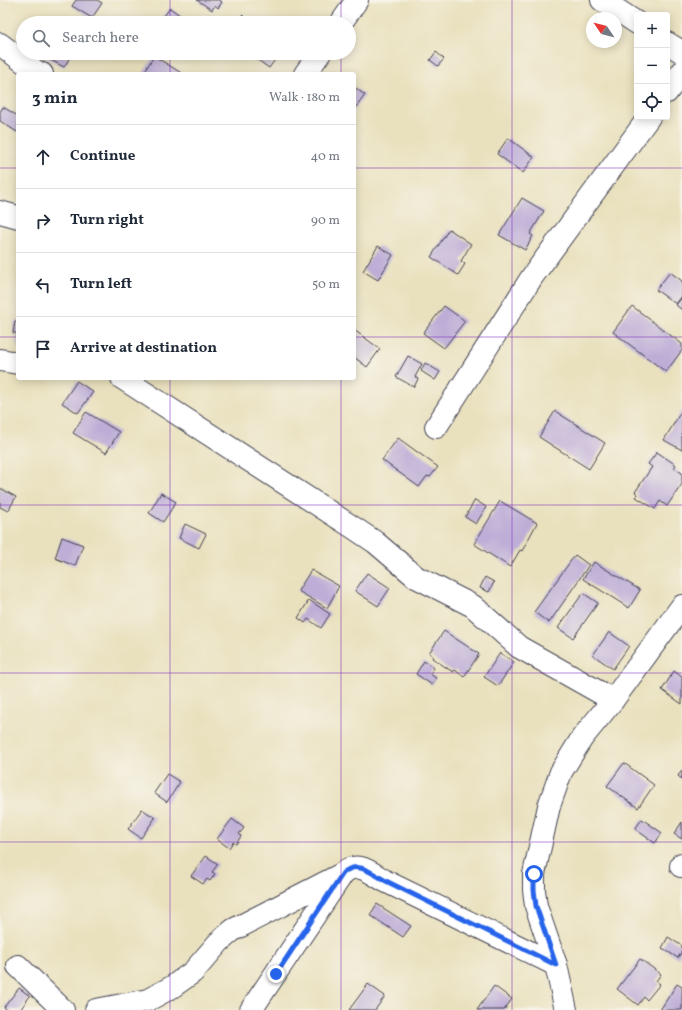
<!DOCTYPE html>
<html lang="en">
<head>
<meta charset="utf-8">
<style>
  :root { --surface:#fff; --page:#f6f6f7; --text:#1f2937; --muted:#747a83; --line:#e0e1e3 }
  body { margin:0; font-family:Vollkorn,serif; background:var(--page); color:var(--text) }
  .controls { position:absolute; right:12px; top:12px; display:grid; overflow:hidden; border-radius:4px; box-shadow:0 2px 10px #0003 }
  .controls button { width:36px; height:36px; display:grid; place-items:center; padding:0; border:0; border-bottom:1px solid var(--line); background:var(--surface); color:var(--text); font:20px sans-serif }
  .compass { position:absolute; left:586px; top:12px; width:36px; height:36px; border-radius:50%; background:var(--surface); box-shadow:0 2px 10px #0003; rotate:305deg }
  .stop { position:absolute; width:12px; height:12px; margin:-9px; border:3px solid #2563eb; border-radius:50%; background:#fff }
  .stop.end { background:#2563eb; border-color:#fff; box-shadow:0 1px 4px #0008 }
  .list { margin:0; padding:0; list-style:none }
  h2 { display:flex; justify-content:space-between; align-items:center; height:52px; margin:0; padding:0 16px; font-size:17px }
  h2 small { font-size:13px; font-weight:400; color:var(--muted) }
  .list li { display:grid; grid-template-columns:26px 1fr auto; gap:12px; align-items:center; box-sizing:border-box; height:64px; padding:0 16px; border-top:1px solid var(--line) }
  .list b { display:block; font-size:15px; white-space:nowrap }
  .list em { font-size:13px; font-style:normal; color:var(--muted) }
  .icon { flex:none; width:22px; height:22px; fill:none; stroke:currentColor; stroke-width:2; stroke-linecap:round; stroke-linejoin:round }
  .map { position:relative; flex:none; width:682px; height:1010px; overflow:hidden }
  .search { position:absolute; background:var(--surface); box-shadow:0 2px 10px #0003; left:16px; top:16px; width:340px; height:44px; display:flex; align-items:center; gap:10px; box-sizing:border-box; padding:0 14px; border-radius:22px; color:var(--muted); font-size:15px }
  .panel { position:absolute; background:var(--surface); box-shadow:0 2px 10px #0003; left:16px; top:72px; width:340px; height:308px; border-radius:4px }
  .map>svg:first-child { display:block }
</style>
</head>
<body>
<div class="map">
<svg width="682" height="1010" viewBox="0 0 682 1010">
  <rect width="100%" height="100%" fill="#f7f3e8"/>
  <filter id="ink" filterUnits="userSpaceOnUse"><feTurbulence type="fractalNoise" baseFrequency=".025" numOctaves="2"/><feDisplacementMap in="SourceGraphic" scale="8" xChannelSelector="R" yChannelSelector="G"/><feConvolveMatrix kernelMatrix="1 2 1 2 8 2 1 2 1" color-interpolation-filters="sRGB"/></filter>
  <filter id="wash" filterUnits="userSpaceOnUse"><feTurbulence type="fractalNoise" baseFrequency=".012" numOctaves="4" result="noise"/><feDisplacementMap in="SourceGraphic" scale="16" xChannelSelector="R" yChannelSelector="G"/><feGaussianBlur stdDeviation="0.9" result="paint"/><feColorMatrix in="noise" values="0 0 0 0 0 0 0 0 0 0 0 0 0 0 0 0 0 1.4 0 .05"/><feComposite in="paint" operator="in"/></filter>
  <g filter="url(#wash)">
    <rect width="100%" height="100%" fill="#e9e1be"/>
    <g id="blocks">
      <g fill="#beaed7">
        <path d="M76,0H97L102,3L92,18L72,6Z"/>
        <path d="M197,0H219L222,2L218,8L215,5L212,10Z"/>
        <path d="M170,8L191,23H159Z"/>
        <path d="M242,15L253,23H236Z"/>
        <path d="M436,52L444,59L438,66L430,60Z"/>
        <path d="M47,53H58L69,59L64,67L45,57Z"/>
        <path d="M248,53H280L269,68Z"/>
        <path d="M154,56L183,74H143Z"/>
        <path d="M354,87L365,95L354,110Z"/>
        <path d="M3,107L18,116V130L17,132L0,121V112Z"/>
        <path d="M508,138L534,157L523,173L497,154Z"/>
        <path d="M522,198L544,211L530,234L533,236L525,250L499,235Z"/>
        <path d="M449,229L471,244L461,261L465,264L458,275L431,257Z"/>
        <path d="M378,246L393,255L378,280L363,271Z"/>
        <path d="M670,272L682,281V296L676,304L656,290Z"/>
        <path d="M682,297V310L676,305Z"/>
        <path d="M444,306L465,321L444,348L423,333Z"/>
        <path d="M632,306L682,344V350L666,372L613,332Z"/>
        <path d="M15,321H18V344H16L17,333H13Z"/>
        <path d="M354,330L380,349L367,367L354,357Z"/>
        <path d="M408,356L422,364L415,377L418,379L414,387L396,377Z"/>
        <path d="M425,363L440,372L435,380L421,371Z"/>
        <path d="M77,381L93,392L78,413L62,403Z"/>
        <path d="M682,410V450L664,440Z"/>
        <path d="M555,411L605,443L589,469L539,437Z"/>
        <path d="M86,412L119,432L106,453L73,433Z"/>
        <path d="M398,438L438,467L430,477L427,476L419,487L382,460Z"/>
        <path d="M657,452L676,465L674,468L682,473V484L667,506L660,501L655,509L636,497L638,494L635,492L652,467L648,464Z"/>
        <path d="M0,488L16,497L8,511L0,507Z"/>
        <path d="M161,493L176,502L163,522L149,513Z"/>
        <path d="M475,500L486,507L476,524L465,517Z"/>
        <path d="M500,501L537,523L522,551L520,550L510,567L474,544Z"/>
        <path d="M185,524L206,534L199,548L179,538Z"/>
        <path d="M62,537L83,545L75,566L55,558Z"/>
        <path d="M575,555L589,565L549,623L534,612Z"/>
        <path d="M594,562L640,590L629,608L583,579Z"/>
        <path d="M311,570L339,586L327,608L298,591Z"/>
        <path d="M367,573L390,588L378,606L355,591Z"/>
        <path d="M485,577L494,582L489,592L480,588Z"/>
        <path d="M583,593L598,603L573,638L558,628Z"/>
        <path d="M309,600L330,614L321,628L308,619L305,623L298,618Z"/>
        <path d="M444,631L479,654L464,677L455,670L453,672L432,658L433,656L429,653Z"/>
        <path d="M609,632L629,646L613,669L593,655Z"/>
        <path d="M500,653L514,662L498,686L484,677Z"/>
        <path d="M424,661L434,668L430,674L436,678L432,685L416,674Z"/>
        <path d="M674,671L682,677V704L662,690Z"/>
        <path d="M624,763L654,785L638,808L607,786Z"/>
        <path d="M682,770V779L678,776Z"/>
        <path d="M167,774L180,782L167,802L154,793Z"/>
        <path d="M142,809L155,818L141,838L128,829Z"/>
        <path d="M232,819L244,828L239,834L241,836L236,844L233,842L229,848L217,839Z"/>
        <path d="M642,819L662,833L655,843L635,829Z"/>
        <path d="M682,822V839L674,834Z"/>
        <path d="M206,856L218,864L212,872L215,874L210,881L207,879L203,884L191,876Z"/>
        <path d="M377,904L411,926L403,937L370,915Z"/>
        <path d="M668,937L682,946V951L678,958L662,948Z"/>
        <path d="M640,959L661,974L656,981L660,984L647,1000L644,997L638,1005L617,989Z"/>
        <path d="M368,984L385,996L375,1010H349Z"/>
        <path d="M677,984L682,987V1009L681,1010H660Z"/>
        <path d="M494,986L512,999L504,1010H477Z"/>
        <path d="M19,988L30,996L20,1010H7L4,1007Z"/>
      </g>
    </g>
  </g>
  <g filter="url(#ink)">
    <use href="#blocks" fill-opacity="0" stroke="#403f4f" stroke-width="1"/>
    <g fill="none" stroke-linecap="round" stroke-linejoin="round">
      <g stroke="#403f4f" stroke-width="24">
        <g id="minor">
          <path d="M602,0L637,23"/>
          <path d="M341,23L357,0"/>
          <path d="M667,43L682,52"/>
          <path d="M0,44L37,72L42,74"/>
          <path d="M305,74L320,53"/>
          <path d="M667,92L682,72"/>
          <path d="M0,212L18,217"/>
          <path d="M0,360L18,363"/>
          <path d="M122,378L354,528L375,542L416,577L473,606L519,647L613,700"/>
          <path d="M436,427L532,277L649,117"/>
          <path d="M681,866L682,864"/>
          <path d="M18,966L63,1010"/>
          <path d="M96,1010L148,1000L172,987L193,972L219,942L233,930L342,874"/>
          <path d="M251,1010L343,873C358,860 371,873 385,881L556,965"/>
          <path d="M566,1010L556,965L536,906L534,890V874L549,806L561,772L582,738L613,700L682,606"/>
        </g>
      </g>
      <use href="#minor" stroke="#fff" stroke-width="22"/>
    </g>
  </g>
  <g fill="none" stroke-linecap="round" stroke-linejoin="round" filter="url(#ink)">
    <path stroke="#2563eb" stroke-width="5" d="M276,974L343,873C358,860 371,873 386,881L556,965L536,906L534,890V874"/>
  </g>
  <path fill="none" stroke="#7b2cbf" stroke-width="1" stroke-opacity="0.55" d="M170,0V23M341,0V23M512,0V1010M170,53V74M341,53V74M0,168H18M354,168H682M0,337H18M354,337H682M170,378V1010M341,378V1010M0,505H682M0,673H682M0,842H682"/>
</svg>
<div class="controls">
<button>+</button>
<button>−</button>
<button><svg class="icon" aria-label="locate" viewBox="0 0 24 24"><circle cx="12" cy="12" r="6"/><path d="M12 2v4M12 18v4M2 12h4M18 12h4"/></svg></button>
</div>
<svg class="compass" viewBox="-18 -18 36 36"><path d="M0-13l5 13h-10z" fill="#e53935"/><path d="M0 13l5-13h-10z" fill="#747a83"/></svg>
<div class="stop" style="left:534px;top:874px"></div>
<div class="stop end" style="left:276px;top:974px"></div>
<div class="search"><svg class="icon" aria-label="search" viewBox="0 0 24 24"><circle cx="10" cy="10" r="6"/><path d="M15 15l6 6"/></svg>Search here</div>
<section class="panel">
<h2>3 min<small>Walk · 180 m</small></h2>
<ul class="list">
<li><svg class="icon" aria-label="ahead" viewBox="0 0 24 24"><path d="M12 20V5M6 11l6-6 6 6"/></svg><div><b>Continue</b></div><em>40 m</em></li>
<li><svg class="icon" aria-label="right" viewBox="0 0 24 24"><path d="M7 20v-9h11M14 6l5 5-5 5"/></svg><div><b>Turn right</b></div><em>90 m</em></li>
<li><svg class="icon" aria-label="left" viewBox="0 0 24 24"><path d="M17 20v-9H6M10 6l-5 5 5 5"/></svg><div><b>Turn left</b></div><em>50 m</em></li>
<li><svg class="icon" aria-label="arrive" viewBox="0 0 24 24"><path d="M6 21V4h12l-3 4 3 4H6"/></svg><div><b>Arrive at destination</b></div></li>
</ul>
</section>
</div>
</body>
</html>
